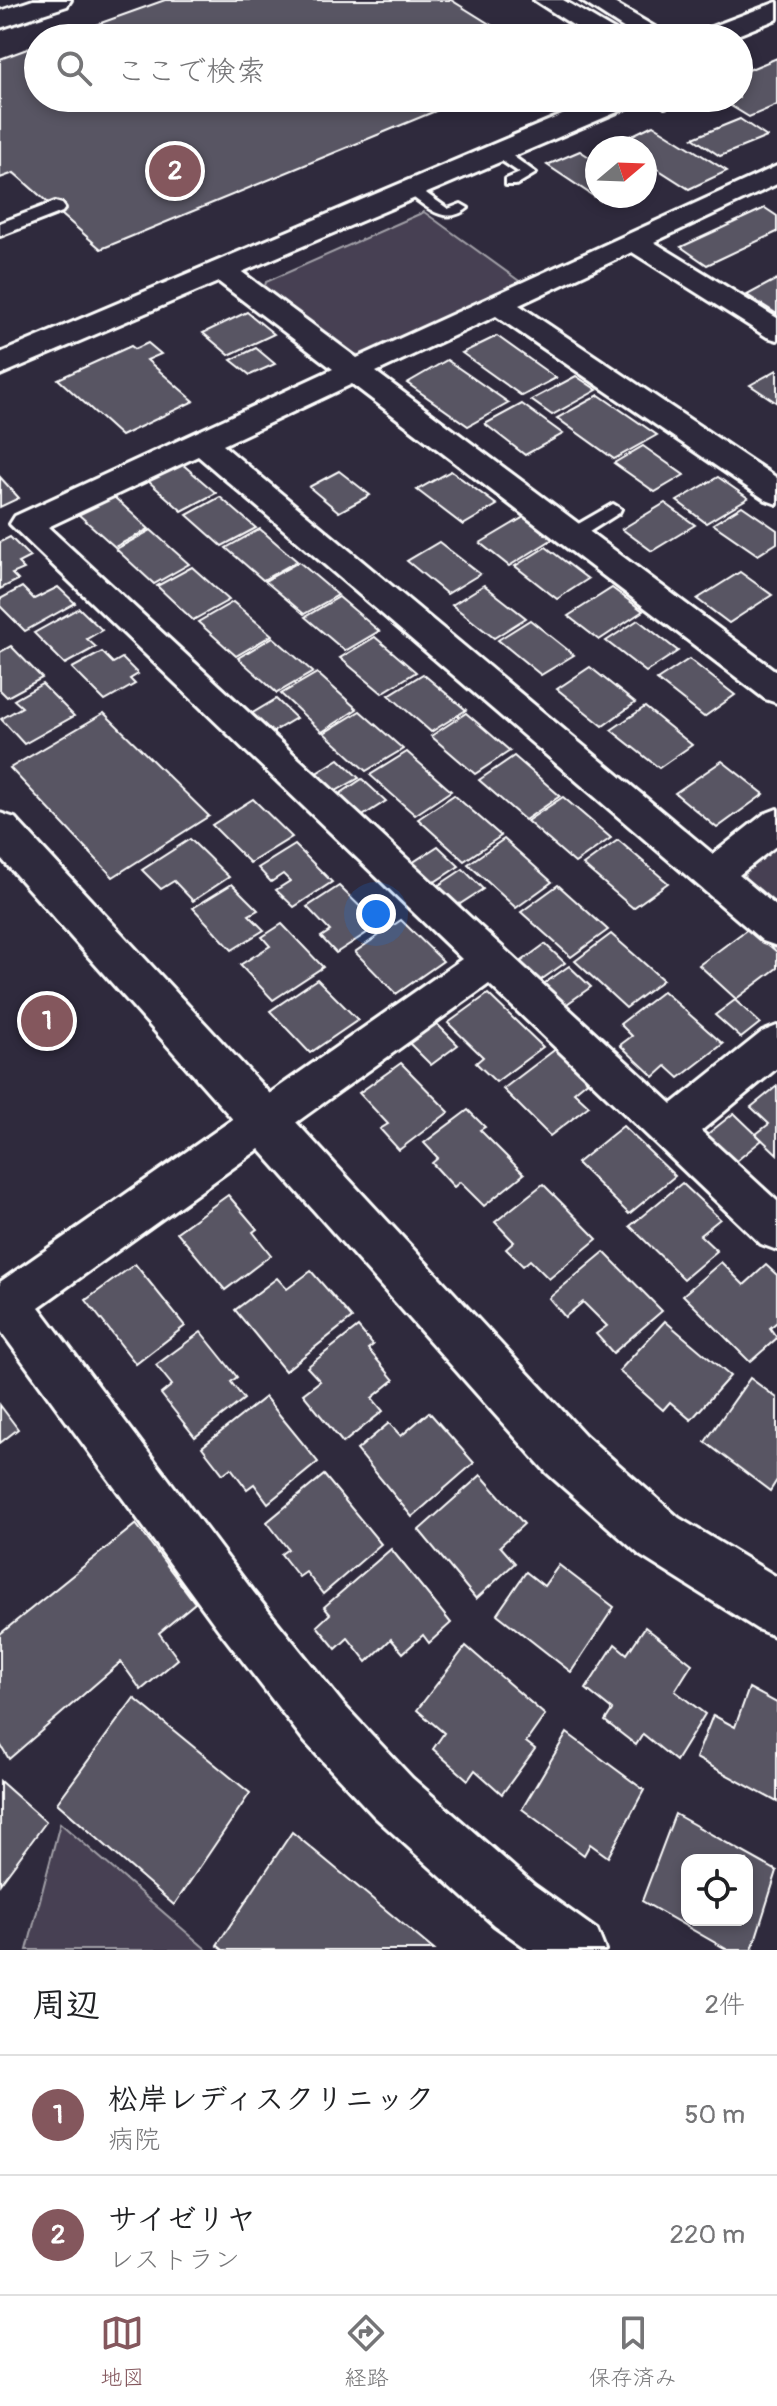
<!DOCTYPE html>
<html lang="ja">
<head>
<meta charset="utf-8">
<style>
  :root { --surface:#fff; --page:#f2f2f2; --text:#202124; --muted:#757577; --line:#e0e0e0; --accent:#84575d }
  body { margin:0; font-family:Pangolin,"Klee One",sans-serif; background:var(--page); color:var(--text) }
  .controls { position:absolute; right:24px; bottom:24px; display:grid; overflow:hidden; border-radius:16px; box-shadow:0 4px 12px #0003 }
  .controls button { width:72px; height:72px; display:grid; place-items:center; padding:0; border:0; border-bottom:2px solid var(--line); background:var(--surface); color:var(--text); font:40px sans-serif }
  .compass { position:absolute; left:585px; top:136px; width:72px; height:72px; border-radius:50%; background:var(--surface); box-shadow:0 4px 12px #0003; rotate:71deg }
  .you { position:absolute; left:376px; top:914px; width:28px; height:28px; margin:-20px; border:6px solid #fff; border-radius:50%; background:#1a73e8; box-shadow:0 0 0 12px #1a73e833 }
  .badge { display:grid; place-items:center; width:52px; height:52px; border-radius:50%; background:var(--accent); color:#fff; font-size:26px; font-weight:700 }
  .pin { position:absolute; translate:-50% -50%; border:4px solid #fff; box-shadow:0 2px 8px #0006 }
  .list { margin:0; padding:0; list-style:none }
  h2 { display:flex; justify-content:space-between; align-items:center; height:104px; margin:0; padding:0 32px; font-size:34px }
  h2 small { font-size:26px; font-weight:400; color:var(--muted) }
  .list li { display:grid; grid-template-columns:52px 1fr auto; gap:24px; align-items:center; box-sizing:border-box; height:120px; padding:0 32px; border-top:2px solid var(--line) }
  .list b { display:block; font-size:30px; white-space:nowrap }
  .list p { margin:0; font-size:26px; white-space:nowrap; color:var(--muted) }
  .list em { font-size:26px; font-style:normal; color:var(--muted) }
  .icon { flex:none; width:44px; height:44px; fill:none; stroke:currentColor; stroke-width:2; stroke-linecap:round; stroke-linejoin:round }
  .map { position:relative; flex:none; width:777px; height:1950px; overflow:hidden }
  .search { position:absolute; background:var(--surface); box-shadow:0 4px 12px #0003; left:24px; right:24px; top:24px; height:88px; display:flex; align-items:center; gap:20px; box-sizing:border-box; padding:0 28px; border-radius:44px; color:var(--muted); font-size:30px }
  .sheet { height:344px; background:var(--surface) }
  nav { display:flex; justify-content:space-around; align-items:center; box-sizing:border-box; height:112px; border-top:2px solid var(--line); background:var(--surface); font-size:22px; color:var(--muted) }
  nav a { display:grid; justify-items:center; gap:4px }
  nav .on { color:var(--accent) }
  .map>svg:first-child { display:block }
</style>
</head>
<body>
<div class="map">
<svg width="777" height="1950" viewBox="0 0 777 1950">
  <rect width="100%" height="100%" fill="#2f2a3d"/>
  <filter id="ink" filterUnits="userSpaceOnUse"><feTurbulence type="fractalNoise" baseFrequency=".0125" numOctaves="2"/><feDisplacementMap in="SourceGraphic" scale="16" xChannelSelector="R" yChannelSelector="G"/><feConvolveMatrix kernelMatrix="1 2 1 2 8 2 1 2 1" color-interpolation-filters="sRGB"/></filter>
  <g filter="url(#ink)">
    <g fill="#464152" stroke="#a2a0a8" stroke-width="2">
      <path d="M424,212L522,283L367,356L352,354L264,290L266,282Z"/>
      <path d="M777,840V910L743,882L749,861Z"/>
      <path d="M60,1823L207,1950H27Z"/>
    </g>
    <g fill="#595564" stroke="#fff" stroke-width="2" fill-rule="evenodd">
      <path d="M165,0H451L512,38H59Z"/>
      <path d="M38,45V98H467L101,249L14,173L0,178V59Z"/>
      <path d="M777,58V105L749,117L718,98H739V74Z"/>
      <path d="M740,119L767,137L720,156L693,138Z"/>
      <path d="M653,125L727,171L689,189L645,161V148H624L616,143Z"/>
      <path d="M580,151L597,162V196H613L601,201L547,165Z"/>
      <path d="M765,208L777,216V232L707,265L681,247Z"/>
      <path d="M777,279V314L747,295Z"/>
      <path d="M247,312L274,334L229,355L203,333Z"/>
      <path d="M497,336L556,378L522,396L462,353Z"/>
      <path d="M148,343L161,354L147,360L194,401L121,436L58,379L131,346L135,349Z"/>
      <path d="M256,348L275,364L250,375L231,360Z"/>
      <path d="M447,360L509,403L468,426L407,383Z"/>
      <path d="M777,370V403L750,385Z"/>
      <path d="M576,376L597,390L552,415L531,400Z"/>
      <path d="M599,395L657,435L614,459L557,418Z"/>
      <path d="M522,404L563,434L525,455L485,424Z"/>
      <path d="M643,446L684,475L655,492L614,463Z"/>
      <path d="M181,463L216,493L182,511L148,481Z"/>
      <path d="M339,471L370,495L339,512L309,487Z"/>
      <path d="M451,471L497,505L463,525L417,490Z"/>
      <path d="M0,477L19,498L0,507Z"/>
      <path d="M718,477L748,498L706,523L677,501Z"/>
      <path d="M113,496L149,529L115,547L78,514Z"/>
      <path d="M220,497L256,528L222,546L187,515Z"/>
      <path d="M665,503L695,525L652,551L622,529Z"/>
      <path d="M742,506L777,530V543L758,555L713,524Z"/>
      <path d="M524,517L553,539L509,566L480,543Z"/>
      <path d="M260,529L297,561L263,580L226,548Z"/>
      <path d="M151,530L189,564L154,584L116,549Z"/>
      <path d="M10,537L30,557L18,563L24,569L12,574L18,580L0,589V542Z"/>
      <path d="M439,542L480,574L447,594L407,561Z"/>
      <path d="M546,547L588,579L557,599L515,566Z"/>
      <path d="M299,562L338,595L304,614L265,581Z"/>
      <path d="M192,567L229,600L193,620L157,586Z"/>
      <path d="M740,572L772,595L729,623L697,599Z"/>
      <path d="M484,585L526,618L494,638L452,605Z"/>
      <path d="M22,587L34,599L58,587L75,603L25,631L0,606V599Z"/>
      <path d="M612,588L643,611L599,640L568,616Z"/>
      <path d="M339,597L379,631L345,651L305,617Z"/>
      <path d="M233,602L272,635L236,656L198,622Z"/>
      <path d="M79,608L102,630L87,639L96,647L65,664L34,633Z"/>
      <path d="M530,620L574,655L541,675L498,640Z"/>
      <path d="M638,620L678,651L646,672L606,641Z"/>
      <path d="M273,637L313,672L277,693L238,658Z"/>
      <path d="M375,637L416,672L382,693L340,658Z"/>
      <path d="M11,646L42,678L7,697L0,690V652Z"/>
      <path d="M102,652L113,663L122,658L138,674L130,679L135,684L105,701L72,668Z"/>
      <path d="M689,659L735,695L704,717L657,680Z"/>
      <path d="M590,667L635,703L603,726L557,689Z"/>
      <path d="M317,673L357,709L322,732L281,694Z"/>
      <path d="M423,674L466,710L431,732L389,695Z"/>
      <path d="M42,684L74,716L24,744L1,719L22,707L14,700Z"/>
      <path d="M276,699L296,718L271,733L251,714Z"/>
      <path d="M645,707L692,745L659,768L611,730Z"/>
      <path d="M360,711L403,749L366,771L324,733Z"/>
      <path d="M104,713L209,816L113,877L10,768Z"/>
      <path d="M466,713L510,751L475,774L431,736Z"/>
      <path d="M407,752L451,791L415,815L370,775Z"/>
      <path d="M514,756L560,796L525,820L479,780Z"/>
      <path d="M339,759L359,778L334,792L315,774Z"/>
      <path d="M722,761L764,794L717,828L675,793Z"/>
      <path d="M362,779L386,801L361,817L338,795Z"/>
      <path d="M454,795L501,836L464,861L418,819Z"/>
      <path d="M563,797L611,838L575,863L527,821Z"/>
      <path d="M253,799L292,837L250,863L212,825Z"/>
      <path d="M190,839L229,877L193,901L174,881L161,889L142,870Z"/>
      <path d="M504,839L552,882L516,908L468,864Z"/>
      <path d="M618,840L668,883L633,908L583,865Z"/>
      <path d="M295,845L332,882L294,907L276,890L290,881L283,874L271,882L258,868Z"/>
      <path d="M438,846L459,866L433,883L412,863Z"/>
      <path d="M463,869L483,889L457,906L436,887Z"/>
      <path d="M232,884L258,910L249,915L264,930L232,950L193,908Z"/>
      <path d="M558,885L608,930L571,957L521,912Z"/>
      <path d="M339,886L379,925L336,953L321,937L330,931L307,907Z"/>
      <path d="M401,920L443,961L396,994L355,952Z"/>
      <path d="M282,924L323,967L273,1000L240,965L270,946L262,937Z"/>
      <path d="M749,928L777,952V968L736,999L699,965Z"/>
      <path d="M611,934L663,980L626,1008L575,961Z"/>
      <path d="M545,944L565,963L538,982L519,963Z"/>
      <path d="M569,966L591,987L564,1006L542,985Z"/>
      <path d="M317,979L358,1020L310,1053L270,1011Z"/>
      <path d="M663,991L723,1044L679,1078L666,1066L654,1077L620,1045L632,1036L620,1024Z"/>
      <path d="M488,994L543,1047L496,1082L476,1063L483,1057L448,1023Z"/>
      <path d="M735,1000L760,1023L741,1038L715,1015Z"/>
      <path d="M436,1023L458,1045L431,1065L409,1043Z"/>
      <path d="M557,1048L590,1079L574,1092L589,1106L550,1136L503,1089Z"/>
      <path d="M401,1063L449,1112L399,1150L380,1129L388,1124L359,1093Z"/>
      <path d="M777,1086V1154L756,1134L769,1124L751,1107Z"/>
      <path d="M468,1110L485,1127L480,1130L524,1174L484,1206L460,1182L454,1187L432,1163L438,1158L424,1143Z"/>
      <path d="M734,1113L762,1140L734,1163L705,1136Z"/>
      <path d="M623,1126L675,1176L629,1214L577,1163Z"/>
      <path d="M682,1183L720,1219L700,1235L717,1251L684,1279L630,1226Z"/>
      <path d="M543,1184L597,1239L549,1279L530,1260L523,1266L506,1249L514,1242L495,1222Z"/>
      <path d="M228,1195L257,1229L253,1232L271,1255L225,1290L177,1232Z"/>
      <path d="M604,1252L662,1311L613,1353L596,1334L607,1326L583,1302L565,1317L549,1298Z"/>
      <path d="M721,1262L744,1285L766,1265L777,1275V1322L770,1328L777,1338L750,1362L683,1295Z"/>
      <path d="M135,1264L185,1326L136,1364L86,1300Z"/>
      <path d="M311,1271L352,1318L285,1371L235,1310L277,1278L287,1289Z"/>
      <path d="M665,1321L730,1376L691,1420L670,1402L663,1410L619,1371Z"/>
      <path d="M358,1327L373,1345L368,1349L394,1380L372,1398L383,1411L343,1443L303,1394L320,1381L307,1367Z"/>
      <path d="M201,1332L237,1377L231,1382L244,1399L195,1437L161,1394L172,1385L156,1365Z"/>
      <path d="M750,1378L777,1398V1480L770,1491L705,1442Z"/>
      <path d="M265,1397L318,1462L268,1503L254,1484L247,1489L231,1468L223,1474L202,1447Z"/>
      <path d="M0,1405L18,1429L0,1443Z"/>
      <path d="M429,1412L474,1463L412,1517L357,1450L389,1423L401,1436Z"/>
      <path d="M324,1475L381,1544L323,1594L306,1572L299,1577L281,1554L288,1549L267,1522Z"/>
      <path d="M481,1475L524,1524L500,1546L515,1563L476,1599L419,1530Z"/>
      <path d="M136,1524L195,1603L159,1633L178,1659L141,1690L121,1662L9,1759L0,1744V1634Z"/>
      <path d="M391,1549L451,1623L429,1643L423,1635L403,1653L391,1639L367,1662L348,1638L336,1649L317,1626L330,1614L324,1607Z"/>
      <path d="M559,1565L614,1607L571,1672L497,1614L526,1572L544,1586Z"/>
      <path d="M645,1627L692,1664L675,1691L705,1714L676,1761L643,1734L636,1745L605,1721L612,1710L586,1689L615,1644L627,1654Z"/>
      <path d="M466,1646L545,1715L526,1742L535,1749L502,1794L475,1770L468,1780L433,1749L444,1733L417,1710Z"/>
      <path d="M749,1688L777,1703V1802L696,1758L713,1715L735,1727Z"/>
      <path d="M134,1698L250,1793L174,1905L57,1803Z"/>
      <path d="M567,1733L644,1790L608,1857L590,1844L584,1855L522,1809Z"/>
      <path d="M0,1781L46,1822L0,1884Z"/>
      <path d="M675,1814L777,1871L752,1950H728L642,1901ZM687,1860H747V1920H687Z"/>
      <path d="M292,1832L434,1950H223L217,1945Z"/>
    </g>
    <g fill="none" stroke-linecap="round" stroke-linejoin="round">
      <g stroke="#fff" stroke-width="6">
        <g id="service">
          <path d="M653,98H668L675,104L665,107Z"/>
          <path d="M493,149H503L536,173L516,185H506V179L520,173L493,155Z"/>
          <path d="M406,186H416L448,209L461,204L468,208C445,227 426,206 406,192Z"/>
          <path d="M613,504L621,509L619,513L578,539H566V531Z"/>
        </g>
      </g>
      <g stroke="#fff" stroke-width="6">
        <path id="pedestrian" d="M55,202L62,204L65,208L62,212L0,236V223Z"/>
      </g>
      <g stroke="#fff" stroke-width="6">
        <g id="minor">
          <path d="M534,0H563L619,33L622,38H593Z"/>
          <path d="M580,0H609L665,33L668,38H639Z"/>
          <path d="M777,166V184L654,242L777,318V340L767,337L632,252L519,305L777,478V504L766,500L496,316L376,372L777,672V703L765,699L352,384L223,445L713,854L764,814L777,809V845L739,875L777,907V946L763,941L198,456L48,527L672,1104L762,1032L777,1026V1068L701,1131L777,1201V1250L761,1244L489,984L39,1307L254,1593L343,1704L412,1778L534,1885L597,1930L605,1950H529L494,1925L374,1816L305,1742L218,1629L0,1330V1282L462,959L10,524L15,516L333,369L211,276L207,270L211,264L221,262L231,264L357,358Z"/>
        </g>
      </g>
      <g stroke="#fff" stroke-width="6">
        <g id="tertiary">
          <path d="M33,0H71L67,6L0,28V11Z"/>
          <path d="M777,2V19L730,38H694L698,32Z"/>
          <path d="M602,98H640L636,104L0,375V353Z"/>
          <path d="M0,813L15,818L585,1435L679,1518L777,1577V1637L757,1629L641,1556L547,1473L0,857Z"/>
        </g>
      </g>
      <use href="#service" fill="#2f2a3d" fill-rule="evenodd"/>
      <use href="#pedestrian" fill="#2f2a3d" fill-rule="evenodd"/>
      <use href="#minor" fill="#2f2a3d" fill-rule="evenodd"/>
      <use href="#tertiary" fill="#2f2a3d" fill-rule="evenodd"/>
    </g>
  </g>
</svg>
<div class="controls">
<button><svg class="icon" aria-label="locate" viewBox="0 0 24 24"><circle cx="12" cy="12" r="6"/><path d="M12 2v4M12 18v4M2 12h4M18 12h4"/></svg></button>
</div>
<svg class="compass" viewBox="-18 -18 36 36"><path d="M0-13l5 13h-10z" fill="#e53935"/><path d="M0 13l5-13h-10z" fill="#757577"/></svg>
<div class="you"></div>
<div class="pin badge" style="left:47px;top:1021px">1</div>
<div class="pin badge" style="left:175px;top:171px">2</div>
<div class="search"><svg class="icon" aria-label="search" viewBox="0 0 24 24"><circle cx="10" cy="10" r="6"/><path d="M15 15l6 6"/></svg>ここで検索</div>
</div>
<section class="sheet">
<h2>周辺<small>2件</small></h2>
<ul class="list">
<li><span class="badge">1</span><div><b>松岸レディスクリニック</b><p>病院</p></div><em>50 m</em></li>
<li><span class="badge">2</span><div><b>サイゼリヤ</b><p>レストラン</p></div><em>220 m</em></li>
</ul>
</section>
<nav>
<a class="on"><svg class="icon" aria-label="map" viewBox="0 0 24 24"><path d="M3 6l6-2 6 2 6-2v14l-6 2-6-2-6 2zM9 4v14M15 6v14"/></svg>地図</a>
<a><svg class="icon" aria-label="directions" viewBox="0 0 24 24"><path d="M12 3l9 9-9 9-9-9zM9 14v-3h6M13 9l2 2-2 2"/></svg>経路</a>
<a><svg class="icon" aria-label="saved" viewBox="0 0 24 24"><path d="M7 4h10v16l-5-4-5 4z"/></svg>保存済み</a>
</nav>
</body>
</html>
